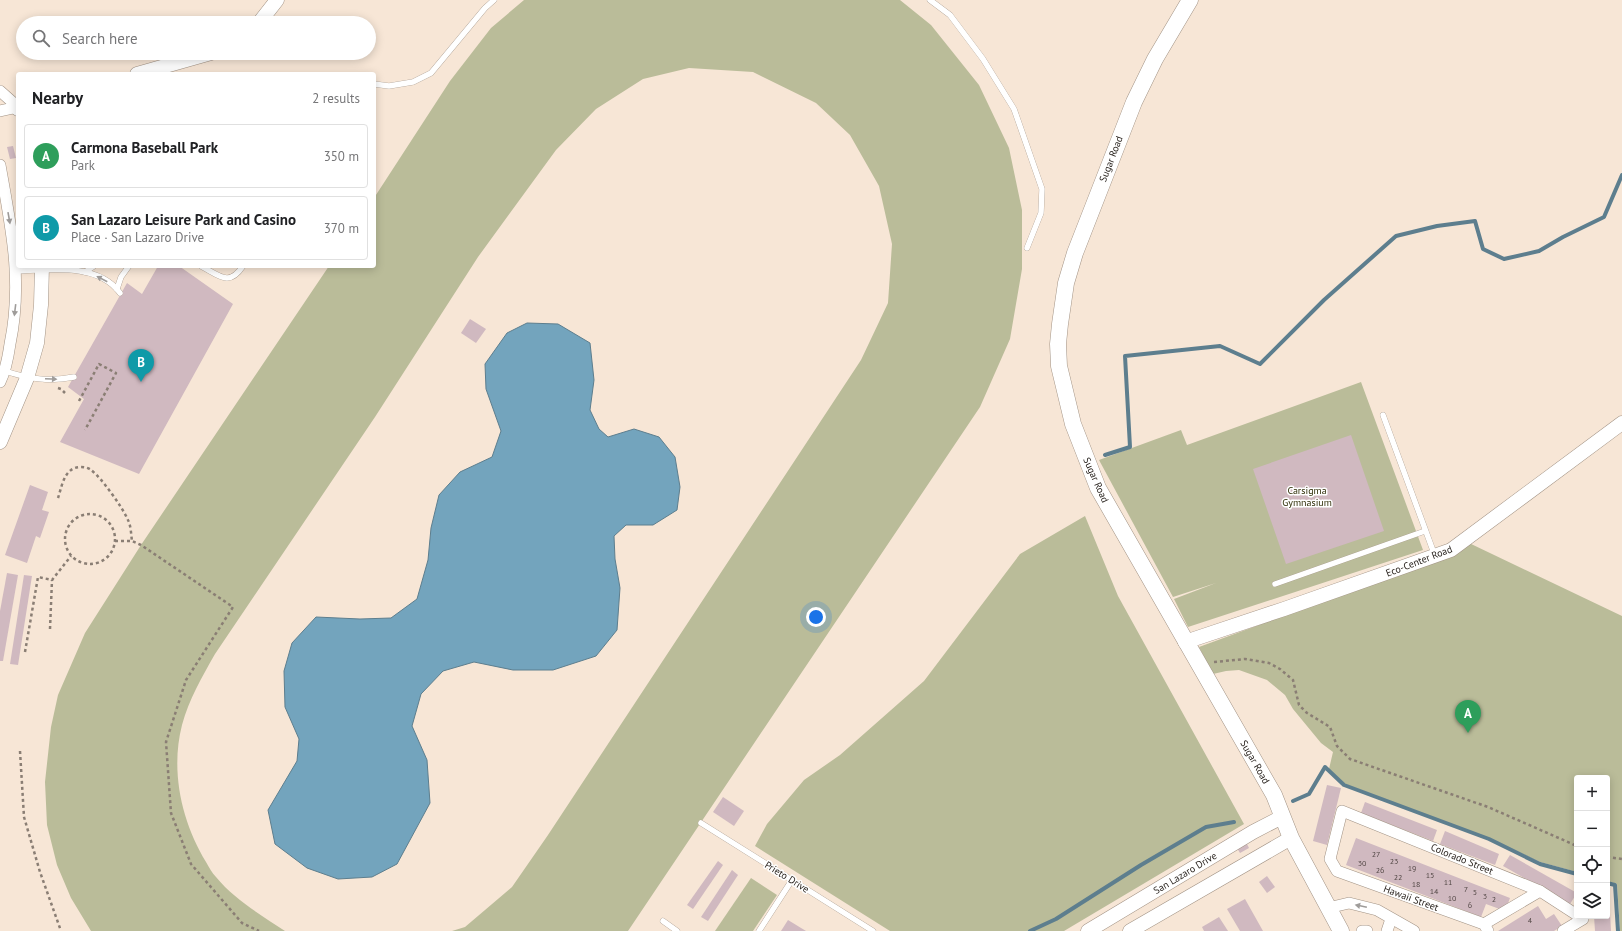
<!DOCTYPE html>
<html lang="en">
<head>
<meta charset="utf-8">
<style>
  :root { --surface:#fff; --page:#f2f2f2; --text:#202124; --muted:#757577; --line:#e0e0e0; --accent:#a13d06 }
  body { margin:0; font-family:"PT Sans",sans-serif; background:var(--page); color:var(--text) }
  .controls { position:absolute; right:12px; bottom:12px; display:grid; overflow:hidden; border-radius:4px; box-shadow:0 2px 10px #0003 }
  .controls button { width:36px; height:36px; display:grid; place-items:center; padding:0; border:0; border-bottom:1px solid var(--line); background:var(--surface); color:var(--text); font:20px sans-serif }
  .you { position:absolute; left:816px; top:617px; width:14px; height:14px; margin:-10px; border:3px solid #fff; border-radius:50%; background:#1a73e8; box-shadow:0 0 0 6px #1a73e833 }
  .badge { display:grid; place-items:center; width:26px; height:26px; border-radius:50%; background:var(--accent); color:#fff; font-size:13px; font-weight:700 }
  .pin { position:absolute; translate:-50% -33px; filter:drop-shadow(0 1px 2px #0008) }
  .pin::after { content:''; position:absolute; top:21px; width:14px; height:12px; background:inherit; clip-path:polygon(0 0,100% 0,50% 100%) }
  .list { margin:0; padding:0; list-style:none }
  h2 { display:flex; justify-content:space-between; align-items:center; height:52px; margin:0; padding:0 16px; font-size:17px }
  h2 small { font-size:13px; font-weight:400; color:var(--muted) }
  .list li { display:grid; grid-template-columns:26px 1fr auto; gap:12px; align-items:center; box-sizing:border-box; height:64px; margin:0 8px 8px; padding:0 8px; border:1px solid var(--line); border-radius:4px }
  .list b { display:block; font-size:15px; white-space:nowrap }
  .list p { margin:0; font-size:13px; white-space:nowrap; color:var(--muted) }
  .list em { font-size:13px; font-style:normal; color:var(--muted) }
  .icon { flex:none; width:22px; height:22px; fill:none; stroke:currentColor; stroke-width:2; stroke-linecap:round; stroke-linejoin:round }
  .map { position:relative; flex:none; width:1622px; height:931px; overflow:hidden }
  .search { position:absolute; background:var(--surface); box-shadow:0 2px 10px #0003; left:16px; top:16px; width:360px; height:44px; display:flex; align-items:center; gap:10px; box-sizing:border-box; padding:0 14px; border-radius:22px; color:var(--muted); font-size:15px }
  .panel { position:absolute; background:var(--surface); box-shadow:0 2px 10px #0003; left:16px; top:72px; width:360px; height:196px; border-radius:4px }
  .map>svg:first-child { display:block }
</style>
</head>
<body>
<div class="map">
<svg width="1622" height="931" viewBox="0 0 1622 931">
  <rect width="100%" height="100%" fill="#f7e6d6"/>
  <g fill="#babc99">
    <path d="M524,0H900L931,25L979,85L1009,148L1022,210V269L1010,339L980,407L628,931H452L465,927L512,887L548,835L861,360L888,303L892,244L879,186L850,135L816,103L753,72L689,68L643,79L596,109L556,150L478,257L375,417L215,654C202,677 189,699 182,725C170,772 182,822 206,862C209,867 212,873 216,877C235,900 261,915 285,931H91L71,898L57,865L47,825L45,782L51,727L58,695L85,633L141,545L329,266H374V198L450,81L491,28Z"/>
    <path d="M1361,382L1423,550L1188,627L1174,599L1216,583L1173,597L1099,460L1181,430L1187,445Z"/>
    <path d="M1085,516L1118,596L1244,824L1064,931H890L755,846L767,824L804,780L840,755L924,681L1020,554Z"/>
    <path d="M1469,543L1622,616V931H1620L1617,884L1607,881V778H1577V872L1540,862L1491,839L1345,784L1329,769L1333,752L1321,743L1293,709L1285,695L1267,680L1239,670L1226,671L1213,674L1199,647L1450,555Z"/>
    <path d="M751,878L777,895L753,931H715Z"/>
  </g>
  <path fill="#73a4bd" stroke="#5d7e8e" d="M527,323L558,324L590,343L594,380L590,410L599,429L608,437L634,429L659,437L675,457L680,487L677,510L653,525H626L614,536L615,559L620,588L617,630L596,656L553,670H513L474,662L443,671L421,694L412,726L427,760L430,803L397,864L372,877L338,879L307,868L275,844L268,810L297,761L299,739L285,707L284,671L292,643L316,617L360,619L391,618L417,599L428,560L431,528L439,495L460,472L492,457L501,431L486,389L485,364L507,333Z"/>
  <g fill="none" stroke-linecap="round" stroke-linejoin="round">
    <g stroke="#5d7e8e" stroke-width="4">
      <path d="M1105,455L1130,447L1125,356L1220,346L1260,364L1324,300L1396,236L1437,226L1475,221L1483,249L1504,259L1539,251L1563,237L1604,217L1622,175"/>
      <path d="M1293,801L1309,794L1325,767L1344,785L1489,839L1540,864L1577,874"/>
      <path d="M1607,883L1615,885L1618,931"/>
      <path d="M1030,931L1056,919L1141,865L1206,827L1234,822"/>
    </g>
  </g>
  <g fill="#d0b9c0">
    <path d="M13,146L16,158L10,159L7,147Z"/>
    <path d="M158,266H179L233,304L139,474L60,442L84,399L68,387L127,283L142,294Z"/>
    <path d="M470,319L486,329L476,343L461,333Z"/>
    <path d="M1351,435L1384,531L1286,564L1253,469Z"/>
    <path d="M30,485L48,492L42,510L49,512L40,538L36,536L27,563L5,555Z"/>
    <path d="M7,573L18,575L3,661H0V611Z"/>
    <path d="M24,575L32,576L18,665L10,664Z"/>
    <path d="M1327,785L1341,788L1327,845L1313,841Z"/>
    <path d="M723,797L744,811L734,826L713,812Z"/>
    <path d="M1365,802L1437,830L1433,841L1361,813Z"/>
    <path d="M1445,831L1499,854L1495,865L1440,844Z"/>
    <path d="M1356,838L1510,898L1505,911L1486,904L1481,917L1346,865Z"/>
    <path d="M1246,842L1249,848L1240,853L1237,848Z"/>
    <path d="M1510,855L1577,893L1570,904L1503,866Z"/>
    <path d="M718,861L723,865L693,909L687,905Z"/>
    <path d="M732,870L738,875L708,921L701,917Z"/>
    <path d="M1267,876L1275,887L1267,893L1259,882Z"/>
    <path d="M1607,893H1609L1611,931H1595L1594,916H1607Z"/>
    <path d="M1245,899L1263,931H1240L1227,909Z"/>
    <path d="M1538,906L1546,919L1554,914L1562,926L1554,931H1498Z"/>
    <path d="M1219,917L1228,931H1204L1202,927Z"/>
    <path d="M788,920L806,931H781Z"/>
  </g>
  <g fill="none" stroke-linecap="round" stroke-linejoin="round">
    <g stroke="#a29385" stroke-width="6">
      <g id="service">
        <path d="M930,0L950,15L983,59L1014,109L1042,189L1041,213L1027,248"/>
        <path d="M374,84L389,86L413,82L431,73L485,8L494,0"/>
        <path d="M201,266C220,276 229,287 243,266"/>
        <path d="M16,271C48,270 98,262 120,293"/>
        <path d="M85,272L94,266"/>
        <path d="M117,289L121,277L129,266"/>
        <path d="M5,371C29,379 50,382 74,377"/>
        <path d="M1383,415L1435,556"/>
        <path d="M1275,584L1425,531"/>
        <path d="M701,823L873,931"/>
        <path d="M663,921L677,931"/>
        <path d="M759,931L792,880"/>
      </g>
    </g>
    <g stroke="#a29385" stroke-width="12">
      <g id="minor">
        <path d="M0,91L18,107"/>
        <path d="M0,111L18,107"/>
        <path d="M0,165C11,227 23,281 10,344C8,358 6,370 0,382"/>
        <path d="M1328,908L1349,903L1377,910L1414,931"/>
        <path d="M1484,924L1540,891"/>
        <path d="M1362,931H1367"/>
        <path d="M1387,931L1391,919"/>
        <path d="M1488,931L1484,924L1337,871L1330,859L1342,811L1540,891L1577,915"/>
        <path d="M1563,931L1583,919"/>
      </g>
    </g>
    <g stroke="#a29385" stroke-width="15">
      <g id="tertiary">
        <path d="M259,23L277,0"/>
        <path d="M137,74L211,53"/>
        <path d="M18,107V109"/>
        <path d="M0,442L27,378L37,343L41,305L42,266"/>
        <path d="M1185,642L1284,609L1451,550L1622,423"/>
        <path d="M1088,931L1253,832L1282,817"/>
        <path d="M1130,931L1291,838"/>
      </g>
    </g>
    <g stroke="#a29385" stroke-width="17">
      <path id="secondary" d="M1190,0L1155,59L1134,102L1075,253L1066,283L1060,324L1058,344L1059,366L1073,424L1098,488L1274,795L1291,838L1341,931"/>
    </g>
    <g stroke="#8a7e74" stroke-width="2.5" stroke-dasharray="3 3" stroke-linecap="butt">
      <path d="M58,388L61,389L65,393"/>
      <path d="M79,401L99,364L116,373L85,430"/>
      <path d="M58,498C61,489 63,476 71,470C76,466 86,466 91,470C101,477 123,508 128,520C131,526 131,534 132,541"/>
      <circle cx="90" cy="539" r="25"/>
      <path d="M115,541H132L141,545L233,607L186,680L166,742L171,813L191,864L242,923L259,931"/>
      <path d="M50,629L52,580"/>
      <path d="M25,652L38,577L52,580L71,556"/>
      <path d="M1214,662L1245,659L1269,663L1280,669L1293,680L1299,705L1307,713L1330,727L1337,746L1350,759L1488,807L1577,846"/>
      <path d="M20,751L24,817L40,872L61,931"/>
      <path d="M1607,857L1622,859"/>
    </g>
    <use href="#service" stroke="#fff" stroke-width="5.5"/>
    <use href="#minor" stroke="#fff" stroke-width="11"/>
    <use href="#tertiary" stroke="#fff" stroke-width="14"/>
    <use href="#secondary" stroke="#fff" stroke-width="16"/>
  </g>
  <defs><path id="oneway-solid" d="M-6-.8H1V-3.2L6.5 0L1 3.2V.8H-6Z"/></defs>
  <g fill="#9f9c9a">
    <use href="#oneway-solid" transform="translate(9 218) rotate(80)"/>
    <use href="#oneway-solid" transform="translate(102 279) rotate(-152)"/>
    <use href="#oneway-solid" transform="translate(15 310) rotate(97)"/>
    <use href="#oneway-solid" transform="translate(51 379) rotate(3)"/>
    <use href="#oneway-solid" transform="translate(1361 906) rotate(-168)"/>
  </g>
  <g text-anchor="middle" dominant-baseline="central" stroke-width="3" stroke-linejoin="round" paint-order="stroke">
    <g font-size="8" fill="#544947">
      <text x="1376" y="854">27</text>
      <text x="1394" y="861">23</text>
      <text x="1362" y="863">30</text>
      <text x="1412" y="868">19</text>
      <text x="1380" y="870">26</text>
      <text x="1430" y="875">15</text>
      <text x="1398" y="877">22</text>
      <text x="1448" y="882">11</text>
      <text x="1416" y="884">18</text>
      <text x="1466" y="889">7</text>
      <text x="1434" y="891">14</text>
      <text x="1475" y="892">5</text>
      <text x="1485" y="896">3</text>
      <text x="1452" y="898">10</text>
      <text x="1494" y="899">2</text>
      <text x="1470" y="905">6</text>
      <text x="1530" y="920">4</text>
    </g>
    <g font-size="10" fill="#2a241f" stroke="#fff">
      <text transform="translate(1111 159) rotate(-69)">Sugar Road</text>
      <text transform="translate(1096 480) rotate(66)">Sugar Road</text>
      <text transform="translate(1419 561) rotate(-21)">Eco-Center Road</text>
      <text transform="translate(1255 762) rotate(60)">Sugar Road</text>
      <text transform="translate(1462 859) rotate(22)">Colorado Street</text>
      <text transform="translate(1185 873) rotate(-31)">San Lazaro Drive</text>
      <text transform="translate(787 877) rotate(32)">Prieto Drive</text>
      <text transform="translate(1411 898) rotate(20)">Hawaii Street</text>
    </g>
    <g font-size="10" fill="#2f2f08" stroke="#fff">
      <text x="1307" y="490">Carsigma<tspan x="1307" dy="12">Gymnasium</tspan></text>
    </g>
  </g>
</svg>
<div class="controls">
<button>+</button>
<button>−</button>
<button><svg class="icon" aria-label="locate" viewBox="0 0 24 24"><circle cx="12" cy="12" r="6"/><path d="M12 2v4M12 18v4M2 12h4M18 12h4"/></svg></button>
<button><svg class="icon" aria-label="layers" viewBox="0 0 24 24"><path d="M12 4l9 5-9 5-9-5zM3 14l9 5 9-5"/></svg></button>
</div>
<div class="you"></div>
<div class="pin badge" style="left:1468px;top:733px;background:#2e9e5b">A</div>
<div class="pin badge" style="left:141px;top:382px;background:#0f9aa8">B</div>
<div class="search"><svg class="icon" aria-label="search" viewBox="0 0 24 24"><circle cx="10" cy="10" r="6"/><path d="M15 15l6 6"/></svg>Search here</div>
<section class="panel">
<h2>Nearby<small>2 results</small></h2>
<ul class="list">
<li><span class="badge" style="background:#2e9e5b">A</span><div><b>Carmona Baseball Park</b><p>Park</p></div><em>350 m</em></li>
<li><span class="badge" style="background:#0f9aa8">B</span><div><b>San Lazaro Leisure Park and Casino</b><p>Place · San Lazaro Drive</p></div><em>370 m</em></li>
</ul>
</section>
</div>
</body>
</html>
